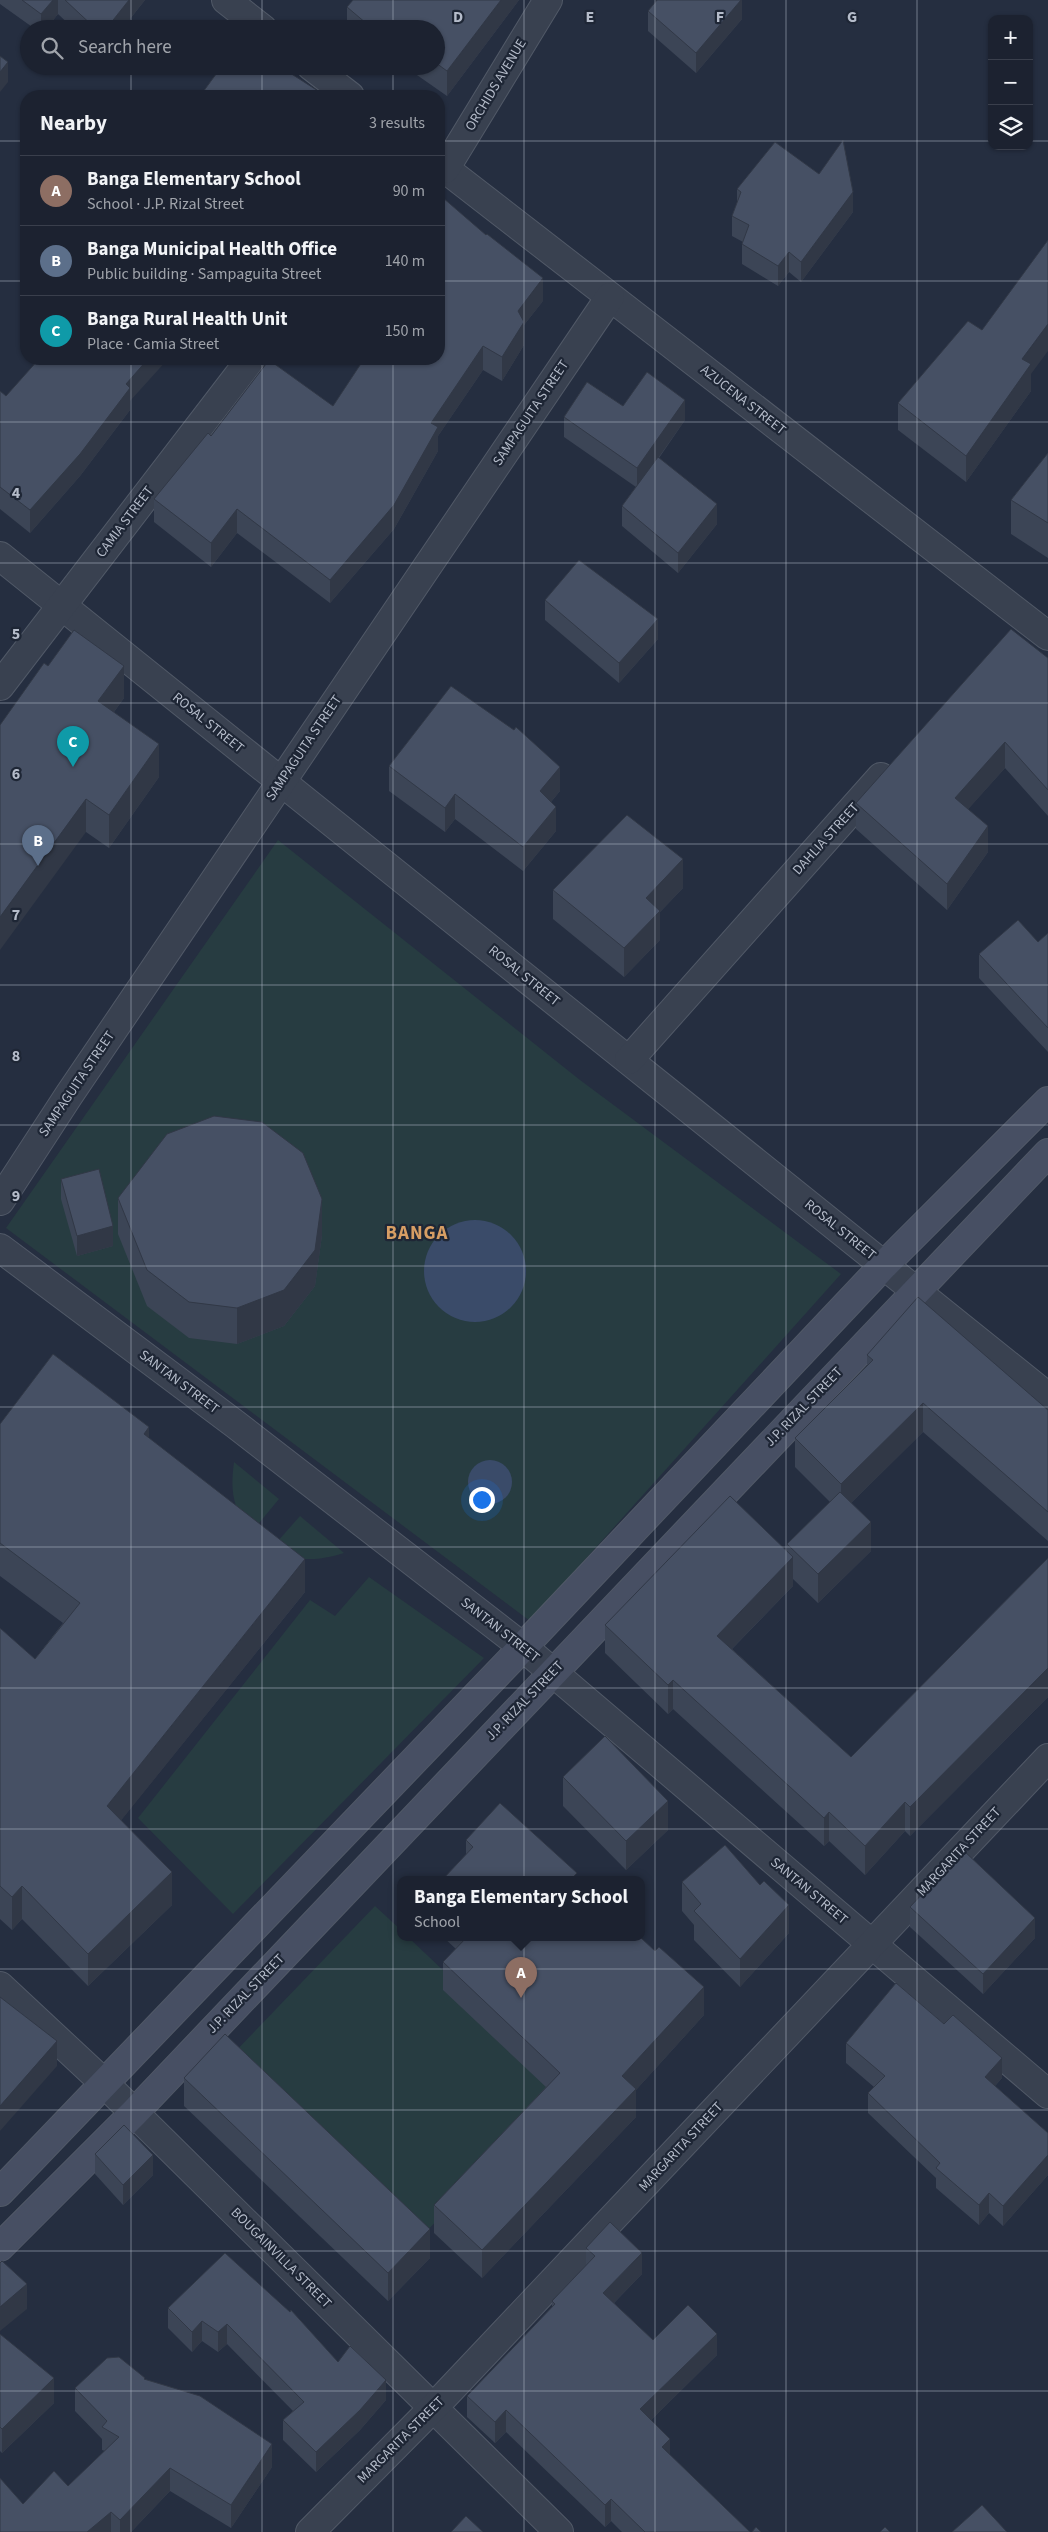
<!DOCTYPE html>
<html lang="en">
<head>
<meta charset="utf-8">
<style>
  :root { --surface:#1c2230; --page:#292f3c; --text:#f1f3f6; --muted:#a0a4ab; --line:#3a3f4c; --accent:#8baef9 }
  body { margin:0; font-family:"Source Sans 3",sans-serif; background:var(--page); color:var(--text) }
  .controls { position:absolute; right:15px; top:15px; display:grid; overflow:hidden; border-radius:10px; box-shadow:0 1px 4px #0004 }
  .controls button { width:45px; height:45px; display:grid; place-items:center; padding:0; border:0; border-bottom:1px solid var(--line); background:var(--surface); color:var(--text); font:25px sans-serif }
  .you { position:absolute; left:481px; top:1499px; width:18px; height:18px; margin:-12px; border:4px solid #fff; border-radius:50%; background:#1a73e8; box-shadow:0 0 0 8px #1a73e833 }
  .badge { display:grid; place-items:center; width:32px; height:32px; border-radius:50%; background:var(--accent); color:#fff; font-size:16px; font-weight:700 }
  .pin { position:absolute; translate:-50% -41px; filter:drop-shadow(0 1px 2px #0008) }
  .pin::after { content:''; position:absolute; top:26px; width:18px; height:15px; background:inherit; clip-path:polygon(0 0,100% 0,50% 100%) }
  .popup { position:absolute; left:397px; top:1876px; width:248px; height:65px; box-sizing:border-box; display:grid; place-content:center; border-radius:10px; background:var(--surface); filter:drop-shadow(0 1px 4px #0005); font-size:16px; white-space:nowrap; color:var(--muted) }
  .popup b { font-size:19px; color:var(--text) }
  .popup::after { content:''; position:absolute; left:50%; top:100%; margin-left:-10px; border:10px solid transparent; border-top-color:var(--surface) }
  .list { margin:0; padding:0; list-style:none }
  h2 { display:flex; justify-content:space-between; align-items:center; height:65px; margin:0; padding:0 20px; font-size:21px }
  h2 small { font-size:16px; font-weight:400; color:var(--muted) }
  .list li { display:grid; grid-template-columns:32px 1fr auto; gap:15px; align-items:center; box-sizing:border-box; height:70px; padding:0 20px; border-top:1px solid var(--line) }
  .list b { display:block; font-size:19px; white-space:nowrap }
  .list p { margin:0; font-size:16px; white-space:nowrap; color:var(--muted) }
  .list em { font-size:16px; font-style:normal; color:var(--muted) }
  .icon { flex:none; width:28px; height:28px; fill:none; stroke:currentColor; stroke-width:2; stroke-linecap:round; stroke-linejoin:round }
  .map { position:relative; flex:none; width:1048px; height:2532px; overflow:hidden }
  .search { position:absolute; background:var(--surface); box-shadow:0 1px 4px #0004; left:20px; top:20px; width:425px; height:55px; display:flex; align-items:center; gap:12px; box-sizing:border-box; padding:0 18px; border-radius:28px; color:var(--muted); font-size:19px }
  .panel { position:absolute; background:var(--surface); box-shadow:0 1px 4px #0004; left:20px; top:90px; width:425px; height:275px; border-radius:20px }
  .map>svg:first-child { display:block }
</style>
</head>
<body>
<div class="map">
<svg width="1048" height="2532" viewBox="0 0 1048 2532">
  <rect width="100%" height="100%" fill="#252e40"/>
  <g fill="#273c41">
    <path d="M278,840L580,1080L841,1274L530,1621L6,1228Z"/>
    <path d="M234,1462L279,1499L250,1534C233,1507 230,1493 234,1462Z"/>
    <path d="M300,1516L344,1553C314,1562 300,1561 270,1550Z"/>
    <path d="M369,1577L484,1658L233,1914L138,1818L310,1600L335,1616Z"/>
    <path d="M375,1906L401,1930V1937H408L566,2087L421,2237L231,2056Z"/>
  </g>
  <g fill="#3a4b69">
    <circle cx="475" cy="1271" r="51"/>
    <circle cx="490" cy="1482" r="22"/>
  </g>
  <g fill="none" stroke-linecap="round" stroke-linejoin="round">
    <g stroke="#515967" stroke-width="30">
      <g id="street">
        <path d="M226,0L263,29"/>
        <path d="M311,66L350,96"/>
        <path d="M439,164L1048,636"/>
        <path d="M445,169L548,0"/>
        <path d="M0,556L1048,1397"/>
        <path d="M0,686L251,359"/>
        <path d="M629,1060L881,777"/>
        <path d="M0,1201L69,1095L610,297"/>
        <path d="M0,1248L235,1424L523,1647L1048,2094"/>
        <path d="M0,1986L104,2083L559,2532"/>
        <path d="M310,2532L433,2408L1048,1758"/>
      </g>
    </g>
    <g stroke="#515967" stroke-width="30">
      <g id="secondary">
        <path d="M0,2192L523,1647L884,1265L1048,1101"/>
        <path d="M0,2247L134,2113L1048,1153"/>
      </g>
    </g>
    <use href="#street" stroke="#394150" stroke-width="28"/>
    <use href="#secondary" stroke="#474f63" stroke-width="28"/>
  </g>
  <g fill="#3c4556">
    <path d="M0,0H145L122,29H74L58,14L46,29H35L0,4Z"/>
    <path d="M519,0L447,96L404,66H436V29H347V7Z"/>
    <path d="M742,0V19L696,73L648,31V11Z"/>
    <path d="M737,189L853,212L801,282L789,272L778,286L742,264V244L743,242L732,236V216L737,203Z"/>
    <path d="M543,301L524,325V345L502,381L483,370L438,436V451L394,529L330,603L237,533L211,567L154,522V499L211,436L333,406Z"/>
    <path d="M1031,374V391L966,482L898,430V403Z"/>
    <path d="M0,391L6,396L130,401V410L80,476L30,533L0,509Z"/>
    <path d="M623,406L685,420L659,458L717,524L678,573L622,526V506L636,487L564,437V417Z"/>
    <path d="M1048,453V558L1011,534V500Z"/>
    <path d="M545,600L658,639L619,683L545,620Z"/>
    <path d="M1048,658V816L1005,768L968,809L988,852L947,910L856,829V803Z"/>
    <path d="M48,666L124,698L114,712L159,777L109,848L86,832Z"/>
    <path d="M389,766L560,791L551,802L556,831L523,871L455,819L445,832L389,791Z"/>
    <path d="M683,888L660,912V940L624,977L553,919V890Z"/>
    <path d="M1048,933V1052L979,978V954L1038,942Z"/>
    <path d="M61,1179L113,1246L77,1256L61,1199Z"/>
    <path d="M118,1198L322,1235L315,1286L284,1326L237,1344L189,1338L147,1306L118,1234Z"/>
    <path d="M867,1355L1048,1410V1541L923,1432L851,1503L871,1551L818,1603L793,1579V1586L732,1649L851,1757L1048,1558V1697L910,1836L905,1831L865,1875L829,1841L824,1846L673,1709L668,1714L605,1653V1625L787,1551V1544L830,1502L795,1467V1438L867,1366Z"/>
    <path d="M0,1424L149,1438L305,1592L121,1820L172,1905L88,1986L22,1919L12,1930L0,1919V1628L35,1659L63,1623L0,1576Z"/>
    <path d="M563,1777L668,1830L626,1870L563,1806Z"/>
    <path d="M466,1840L577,1878L466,1854Z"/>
    <path d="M682,1882L789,1933L740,1987L694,1940V1925L682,1911Z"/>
    <path d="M910,1907L1035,1938L983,1994L910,1927Z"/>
    <path d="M443,1937H640L704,2015L636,2090V2117L482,2278L434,2233V2205L546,2087L443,1990V1962L456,1949Z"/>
    <path d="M846,2043L1002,2078L995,2086L1048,2133V2175L1003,2226L989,2213L979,2225L936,2188V2178L868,2113V2093L874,2087L846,2063Z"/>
    <path d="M184,2078L430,2258L388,2301L184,2106Z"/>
    <path d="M95,2154L153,2175L123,2205L95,2174Z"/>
    <path d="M586,2248L642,2274L614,2303L653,2340L717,2355L651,2420L670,2455L750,2532H622L611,2521L605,2527L506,2432L495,2443L467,2417V2396L552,2307V2301L586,2265Z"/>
    <path d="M225,2253L338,2362L386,2400L360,2430L316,2472L283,2440V2420L293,2411L227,2344L218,2352L202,2341L192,2352L168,2328V2308Z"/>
    <path d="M0,2334L54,2403L2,2453L0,2451Z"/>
    <path d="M145,2380L272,2467L231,2528L170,2491L131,2532H0L23,2504L68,2486L105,2451L102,2450V2439L75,2411V2388Z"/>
  </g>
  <g fill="#313846">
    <path d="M53,0H58V14L46,29H41V14Z"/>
    <path d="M129,0H145L122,29H106Z"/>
    <path d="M501,0H519L447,96V71Z"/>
    <path d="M741,0H742V19L696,73V53Z"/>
    <path d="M8,62V82L0,92V72Z"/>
    <path d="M853,192V212L801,282V262Z"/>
    <path d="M789,252V272L778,286V266Z"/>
    <path d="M543,278V301L524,325V345L502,381V357L518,311Z"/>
    <path d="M1048,324V351L1031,374V391L966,482V456L1022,359Z"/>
    <path d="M483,346V370L438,436V451L394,529L330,603V580L431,423Z"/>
    <path d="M148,359H168L130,401V410L80,476L30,533V510L126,384Z"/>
    <path d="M685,400V420L637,488V468Z"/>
    <path d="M717,504V524L678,573V553Z"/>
    <path d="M237,509V533L211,567V543Z"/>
    <path d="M658,619V639L619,683V663Z"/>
    <path d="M124,666V698L98,734V701Z"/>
    <path d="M1005,742V768L955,824V798Z"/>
    <path d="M159,744V777L109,848V815Z"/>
    <path d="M560,767V791L540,815V791Z"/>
    <path d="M455,794V819L445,832V808Z"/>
    <path d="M86,799V832L0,950V917Z"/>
    <path d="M556,807V831L523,871V847Z"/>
    <path d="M988,826V852L947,910V884Z"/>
    <path d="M683,859V888L660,912V940L624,977V948L646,898Z"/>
    <path d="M322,1199V1235L315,1286L284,1326L237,1344V1308Z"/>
    <path d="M113,1226V1246L77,1256V1236Z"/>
    <path d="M923,1403V1432L841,1513V1484Z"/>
    <path d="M149,1427V1460L144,1434Z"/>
    <path d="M871,1522V1551L818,1603V1574Z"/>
    <path d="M793,1557V1586L717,1664V1636Z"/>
    <path d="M305,1559V1592L107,1838V1806Z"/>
    <path d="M1048,1668V1697L910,1836V1807Z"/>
    <path d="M673,1680V1709L668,1714V1685Z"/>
    <path d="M668,1801V1830L626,1870V1841Z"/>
    <path d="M905,1802V1831L865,1875V1846Z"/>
    <path d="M829,1812V1841L824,1846V1818Z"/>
    <path d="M172,1872V1905L88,1986V1954Z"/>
    <path d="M22,1886V1919L12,1930V1897Z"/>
    <path d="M789,1905V1933L740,1987V1959Z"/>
    <path d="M1035,1918V1938L983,1994V1974Z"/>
    <path d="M704,1987V2015L636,2090V2117L482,2278V2250L622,2076Z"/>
    <path d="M57,2041V2066L0,2131V2106Z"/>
    <path d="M1002,2058V2078L985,2097V2077Z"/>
    <path d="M153,2155V2175L123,2205V2185Z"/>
    <path d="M1048,2155V2175L1003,2226V2206Z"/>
    <path d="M989,2193V2213L979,2225V2205Z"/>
    <path d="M430,2229V2258L388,2301V2273Z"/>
    <path d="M642,2253V2274L603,2314V2293Z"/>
    <path d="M27,2284V2309L0,2331V2307Z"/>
    <path d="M202,2321V2341L192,2352V2332Z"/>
    <path d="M227,2324V2344L218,2352V2332Z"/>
    <path d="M717,2334V2355L640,2431V2409Z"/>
    <path d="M54,2378V2403L2,2453V2429Z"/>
    <path d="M386,2380V2400L360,2430L316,2472V2452Z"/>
    <path d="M506,2410V2432L495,2443V2422Z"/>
    <path d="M670,2439V2460L662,2447Z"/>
    <path d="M272,2444V2467L231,2528V2505Z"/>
    <path d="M170,2468V2491L131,2532H120V2520Z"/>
    <path d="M611,2499V2521L605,2527V2505Z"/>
    <path d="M111,2512V2532H87Z"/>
  </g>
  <g fill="#465064" stroke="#313846">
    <path d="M22,0H53L41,14Z"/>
    <path d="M65,0H129L106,29H96Z"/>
    <path d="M353,0H501L447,71L436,63V29H373L347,7Z"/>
    <path d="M657,0H741L696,53L648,11Z"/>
    <path d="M0,56L8,62L0,72Z"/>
    <path d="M222,66H279L326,96H200Z"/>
    <path d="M843,140L853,192L801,262L789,252L778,266L742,244L749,225L732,216L741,192L737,189L775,142L819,174Z"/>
    <path d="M442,197L486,235L487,234L543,278L518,311L524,322L502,357L483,346L431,423L438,427L394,505L330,580L237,509L211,543L154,499L208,433L211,436L269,360L333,406L364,359H439V200Z"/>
    <path d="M1048,240V324L1022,359L1031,364L966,456L898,403L968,321L982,330Z"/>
    <path d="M39,359H148L126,384L130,388L80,454L30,510L0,487V391L6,396Z"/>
    <path d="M647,372L685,400L637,468L564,417L587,382L623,406Z"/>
    <path d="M1048,453V523L1011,500Z"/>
    <path d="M658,457L717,504L678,553L622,506Z"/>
    <path d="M579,560L658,619L619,663L545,600Z"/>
    <path d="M1011,629L1048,658V790L1005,742L955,798L988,826L947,884L856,803Z"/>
    <path d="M74,630L124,666L98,701L159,744L109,815L86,799L0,917V725L44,663L48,666Z"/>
    <path d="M451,686L514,730L516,727L560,767L540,791L556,807L523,847L455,794L445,808L389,766Z"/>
    <path d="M627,815L683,859L646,898L660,911L624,948L553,890Z"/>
    <path d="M1018,920L1038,942L1048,933V1028L979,954Z"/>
    <path d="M214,1116L262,1122L303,1153L322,1199L315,1250L284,1290L237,1308L189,1302L147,1270L118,1198L167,1134Z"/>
    <path d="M99,1169L113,1226L77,1236L61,1179Z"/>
    <path d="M918,1297L1048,1410V1512L923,1403L841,1484L795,1438L873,1360L867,1355Z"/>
    <path d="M53,1354L149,1427L144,1434L305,1559L107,1806L172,1872L88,1954L22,1886L12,1897L0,1886V1628L35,1659L80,1603L0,1543V1424Z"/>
    <path d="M840,1492L871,1522L818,1574L787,1544Z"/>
    <path d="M730,1496L793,1557L717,1636L851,1757L1048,1558V1668L910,1807L905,1802L865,1846L829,1812L824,1818L673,1680L668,1685L605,1625Z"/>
    <path d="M605,1736L668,1801L626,1841L563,1777Z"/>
    <path d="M500,1803L577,1873L574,1876L578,1879H443L473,1847L466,1840Z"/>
    <path d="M725,1845L760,1885L764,1881L789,1905L740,1959L694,1911L701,1904L682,1882Z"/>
    <path d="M963,1850L1035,1918L983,1974L910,1907Z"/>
    <path d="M467,1937H640L655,1951L659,1947L704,1987L622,2076L636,2089L482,2250L434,2205L560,2073L443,1962Z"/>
    <path d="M896,1983L944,2024L953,2015L1002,2058L985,2077L1048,2133V2155L1003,2206L989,2193L979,2205L936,2168L940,2163L868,2093L885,2076L846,2043Z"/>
    <path d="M0,1997L57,2041L0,2106Z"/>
    <path d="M225,2034L430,2229L388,2273L184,2078Z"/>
    <path d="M124,2125L153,2155L123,2185L95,2154Z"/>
    <path d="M610,2222L642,2253L603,2293L653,2340L688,2305L717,2334L640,2409L670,2439L662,2447L750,2532H645L611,2499L605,2505L506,2410L495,2422L467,2396L555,2304L552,2301L595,2256L586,2248Z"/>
    <path d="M225,2253L290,2312L291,2310L338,2362L350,2346L386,2380L360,2410L316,2452L283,2420L304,2402L227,2324L218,2332L202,2321L192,2332L168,2308Z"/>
    <path d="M2,2261L27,2284L0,2307V2263Z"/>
    <path d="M0,2334L54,2378L2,2429L0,2427Z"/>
    <path d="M119,2357L145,2378L144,2379L200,2396L272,2444L231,2505L170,2468L120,2520L111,2512L87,2532H0V2478L23,2504L54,2471L68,2486L119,2437L102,2427L107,2421L75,2388L107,2358Z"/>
    <path d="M982,2505L1007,2532H952Z"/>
    <path d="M466,2516L483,2532H451Z"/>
    <path d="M756,2527L761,2532H752Z"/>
    <path d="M885,2527L890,2532H880Z"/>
  </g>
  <path fill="none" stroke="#b5bcca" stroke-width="1" stroke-opacity="0.55" d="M131,0V29M262,0V29M393,0V29M524,0V2532M655,0V2532M786,0V2532M917,0V2532M131,66V96M262,66V96M393,66V96M0,141H26M439,141H992M1029,141H1048M0,281H26M439,281H1048M131,359V2532M262,359V2532M393,359V2532M0,422H1048M0,563H1048M0,703H1048M0,844H1048M0,985H1048M0,1125H1048M0,1266H1048M0,1407H1048M0,1547H1048M0,1688H1048M0,1829H1048M0,1969H1048M0,2110H1048M0,2251H1048M0,2391H1048"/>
  <g text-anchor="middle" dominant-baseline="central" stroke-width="4.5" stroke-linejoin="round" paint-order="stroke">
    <g font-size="14" fill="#b5bcca" stroke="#1e2635">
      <text transform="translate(496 85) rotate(-59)">ORCHIDS AVENUE</text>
      <text transform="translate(743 400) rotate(38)">AZUCENA STREET</text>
      <text transform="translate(531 413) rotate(-56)">SAMPAGUITA STREET</text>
      <text transform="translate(125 522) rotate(-53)">CAMIA STREET</text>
      <text transform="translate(208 723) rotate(39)">ROSAL STREET</text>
      <text transform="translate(304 748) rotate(-56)">SAMPAGUITA STREET</text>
      <text transform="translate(826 839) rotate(-48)">DAHLIA STREET</text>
      <text transform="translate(524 976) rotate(39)">ROSAL STREET</text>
      <text transform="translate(77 1084) rotate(-56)">SAMPAGUITA STREET</text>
      <text transform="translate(840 1230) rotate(39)">ROSAL STREET</text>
      <text transform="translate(179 1382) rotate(37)">SANTAN STREET</text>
      <text transform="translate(804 1407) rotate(-46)">J.P. RIZAL STREET</text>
      <text transform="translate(500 1630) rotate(38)">SANTAN STREET</text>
      <text transform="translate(525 1701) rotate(-46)">J.P. RIZAL STREET</text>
      <text transform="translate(959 1852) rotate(-47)">MARGARITA STREET</text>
      <text transform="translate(809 1891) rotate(40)">SANTAN STREET</text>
      <text transform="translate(246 1994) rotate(-46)">J.P. RIZAL STREET</text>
      <text transform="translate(681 2147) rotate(-47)">MARGARITA STREET</text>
      <text transform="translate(281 2258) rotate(45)">BOUGAINVILLA STREET</text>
      <text transform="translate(401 2440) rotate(-45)">MARGARITA STREET</text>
    </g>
    <g font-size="19" font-weight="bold" letter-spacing="1" fill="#d79e64" stroke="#1e2635">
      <text x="417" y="1233">BANGA</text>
    </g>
  </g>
  <g font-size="16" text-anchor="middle" font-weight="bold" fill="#b5bcca" stroke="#1e2635" stroke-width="4.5" stroke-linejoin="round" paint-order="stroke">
    <text x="458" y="22">D</text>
    <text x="590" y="22">E</text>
    <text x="720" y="22">F</text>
    <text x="852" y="22">G</text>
    <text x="16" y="498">4</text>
    <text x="16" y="639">5</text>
    <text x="16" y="779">6</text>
    <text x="16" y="920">7</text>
    <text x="16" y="1061">8</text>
    <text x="16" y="1201">9</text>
  </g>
</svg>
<div class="controls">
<button>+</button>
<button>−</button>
<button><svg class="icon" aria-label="layers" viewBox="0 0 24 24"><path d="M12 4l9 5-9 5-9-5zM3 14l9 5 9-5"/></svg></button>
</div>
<div class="you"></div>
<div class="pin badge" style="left:521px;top:1998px;background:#8d6e63">A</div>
<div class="popup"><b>Banga Elementary School</b>School</div>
<div class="pin badge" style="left:38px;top:866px;background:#5c6f8a">B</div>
<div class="pin badge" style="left:73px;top:767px;background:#0f9aa8">C</div>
<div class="search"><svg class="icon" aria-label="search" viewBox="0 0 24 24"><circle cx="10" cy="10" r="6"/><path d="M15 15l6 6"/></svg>Search here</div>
<section class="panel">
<h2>Nearby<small>3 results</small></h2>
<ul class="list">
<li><span class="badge" style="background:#8d6e63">A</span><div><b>Banga Elementary School</b><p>School · J.P. Rizal Street</p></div><em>90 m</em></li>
<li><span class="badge" style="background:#5c6f8a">B</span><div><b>Banga Municipal Health Office</b><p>Public building · Sampaguita Street</p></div><em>140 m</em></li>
<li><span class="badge" style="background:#0f9aa8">C</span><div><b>Banga Rural Health Unit</b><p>Place · Camia Street</p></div><em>150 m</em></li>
</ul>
</section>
</div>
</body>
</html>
